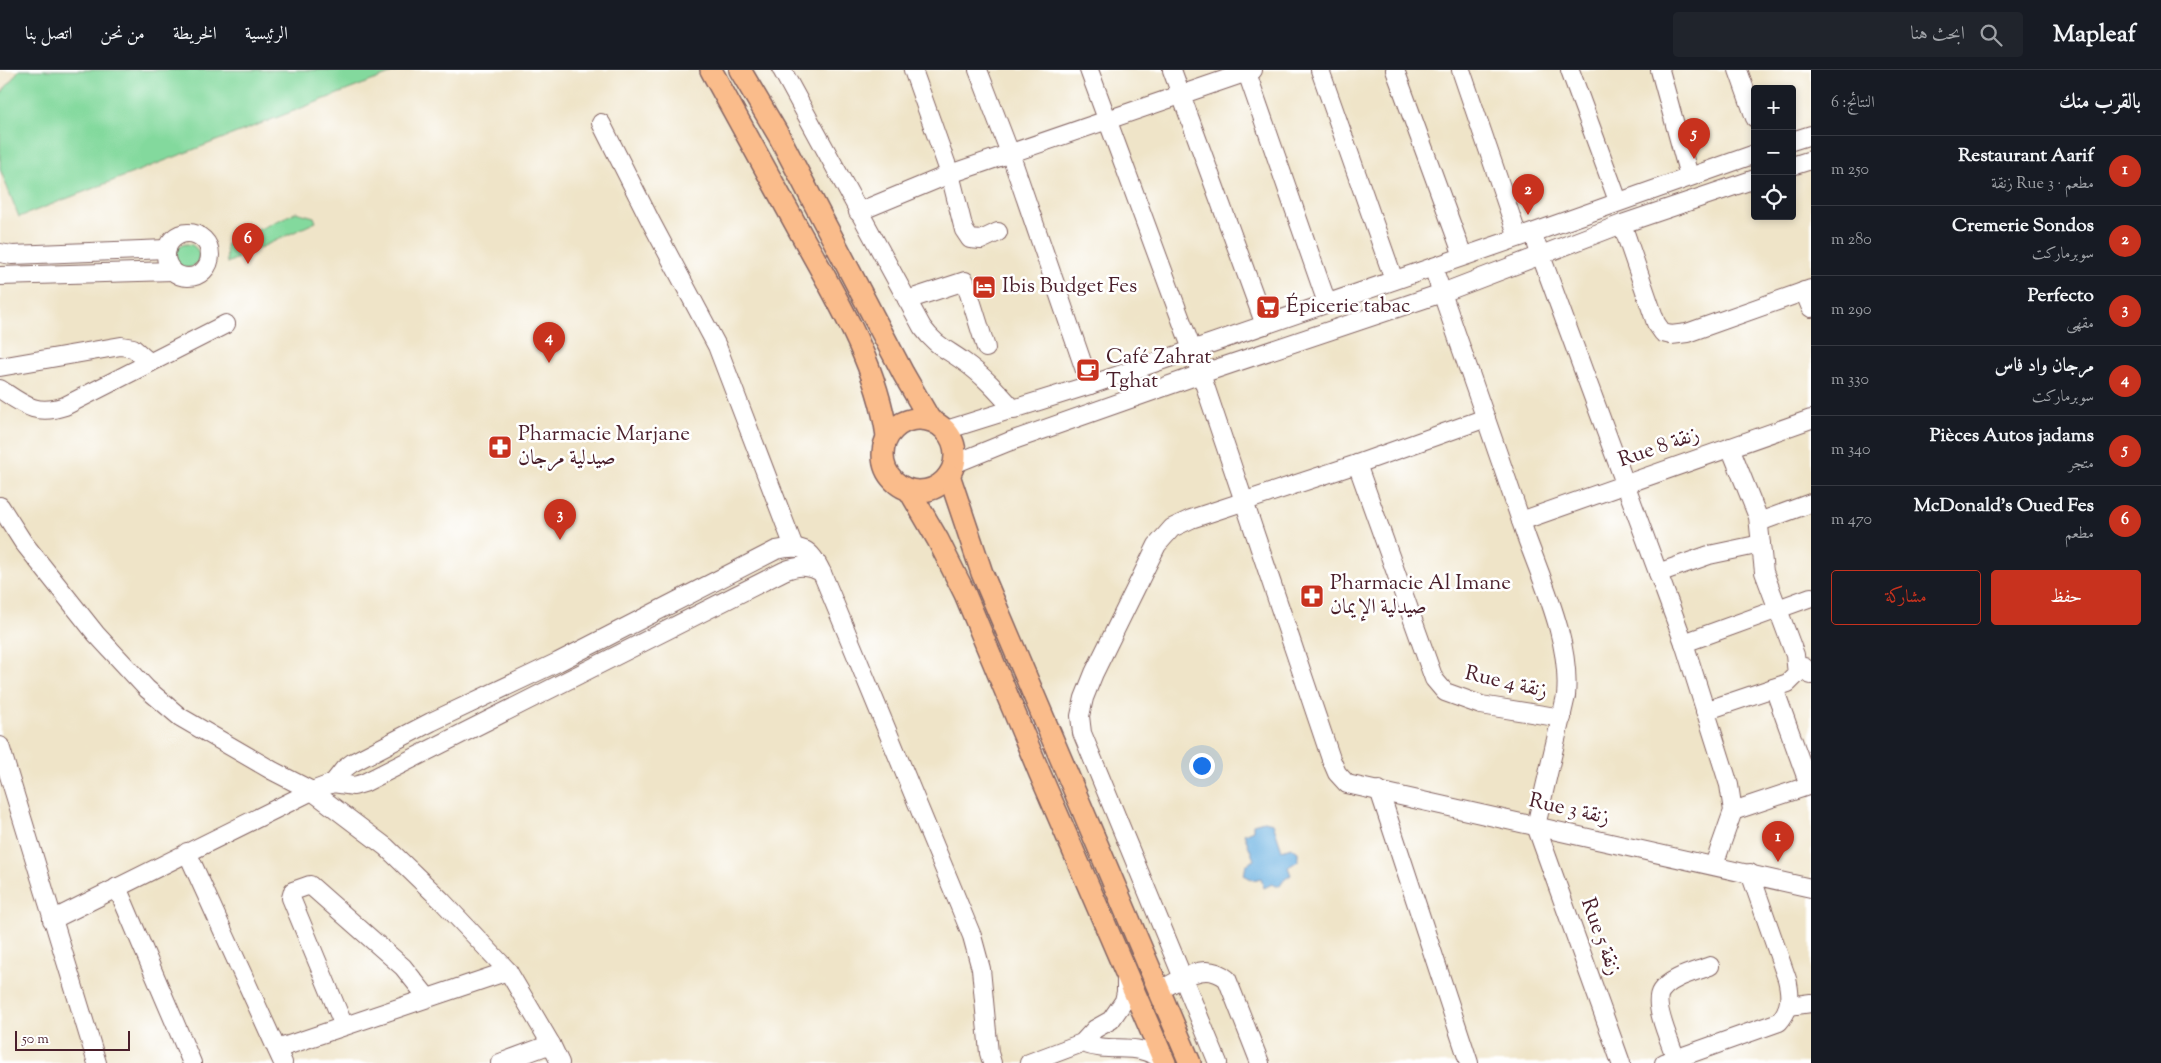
<!DOCTYPE html>
<html lang="ar">
<head>
<meta charset="utf-8">
<style>
  :root { --surface:#171b24; --page:#20242c; --text:#f1f3f6; --muted:#9ea1a6; --line:#363941; --accent:#c8321e }
  body { margin:0; font-family:"Sorts Mill Goudy",Amiri,serif; background:var(--page); color:var(--text); direction:rtl }
  .controls { position:absolute; right:15px; top:15px; display:grid; overflow:hidden; border-radius:5px; box-shadow:0 2px 8px #0003 }
  .controls button { width:45px; height:45px; display:grid; place-items:center; padding:0; border:0; border-bottom:1px solid var(--line); background:var(--surface); color:var(--text); font:25px sans-serif }
  .scale { position:absolute; left:15px; bottom:12px; width:115px; box-sizing:border-box; padding-left:5px; border:2px solid #4a1f2b; border-top:0; font-size:14px; line-height:18px; white-space:nowrap; color:#4a1f2b; -webkit-text-stroke:4px #fff; paint-order:stroke }
  .you { position:absolute; left:1201px; top:695px; width:18px; height:18px; margin:-12px; border:4px solid #fff; border-radius:50%; background:#1a73e8; box-shadow:0 0 0 8px #1a73e833 }
  .badge { display:grid; place-items:center; width:32px; height:32px; border-radius:50%; background:var(--accent); color:#fff; font-size:16px; font-weight:700 }
  .pin { position:absolute; translate:-50% -41px; filter:drop-shadow(0 1px 2px #0008) }
  .pin::after { content:''; position:absolute; top:26px; width:18px; height:15px; background:inherit; clip-path:polygon(0 0,100% 0,50% 100%) }
  .list { margin:0; padding:0; list-style:none }
  h2 { display:flex; justify-content:space-between; align-items:center; height:65px; margin:0; padding:0 20px; font-size:21px }
  h2 small { font-size:16px; font-weight:400; color:var(--muted) }
  .list li { display:grid; grid-template-columns:32px 1fr auto; gap:15px; align-items:center; box-sizing:border-box; height:70px; padding:0 20px; border-top:1px solid var(--line) }
  .list b { display:block; font-size:19px; white-space:nowrap }
  .list p { margin:0; font-size:16px; white-space:nowrap; color:var(--muted) }
  .list em { font-size:16px; font-style:normal; color:var(--muted) }
  .actions { display:flex; gap:10px; padding:15px 20px }
  .actions a { flex:1; padding:11px 0; border:1px solid var(--accent); border-radius:5px; text-align:center; font-size:18px; color:var(--accent) }
  .actions .main { background:var(--accent); color:#fff }
  .icon { flex:none; width:28px; height:28px; fill:none; stroke:currentColor; stroke-width:2; stroke-linecap:round; stroke-linejoin:round }
  .map { position:relative; flex:none; width:1811px; height:993px; overflow:hidden; direction:ltr }
  header { display:flex; align-items:center; gap:30px; box-sizing:border-box; height:70px; padding:0 25px; background:var(--surface); border-bottom:1px solid var(--line) }
  header strong { font-size:24px }
  nav { display:flex; gap:28px; margin-inline-start:auto; font-size:18px }
  .search { width:350px; height:45px; background:var(--page); display:flex; align-items:center; gap:12px; box-sizing:border-box; padding:0 18px; border-radius:5px; color:var(--muted); font-size:19px }
  main { display:flex }
  aside { flex:1; background:var(--surface) }
  .map>svg:first-child { display:block }
</style>
</head>
<body>
<header>
<strong>Mapleaf</strong>
<div class="search"><svg class="icon" aria-label="search" viewBox="0 0 24 24"><circle cx="10" cy="10" r="6"/><path d="M15 15l6 6"/></svg>ابحث هنا</div>
<nav><a>الرئيسية</a><a>الخريطة</a><a>من نحن</a><a>اتصل بنا</a></nav>
</header>
<main>
<aside>
<h2>بالقرب منك<small>النتائج: 6</small></h2>
<ul class="list">
<li><span class="badge">1</span><div><b>Restaurant Aarif</b><p>مطعم · Rue 3 زنقة</p></div><em>250 m</em></li>
<li><span class="badge">2</span><div><b>Cremerie Sondos</b><p>سوبرماركت</p></div><em>280 m</em></li>
<li><span class="badge">3</span><div><b>Perfecto</b><p>مقهى</p></div><em>290 m</em></li>
<li><span class="badge">4</span><div><b>مرجان واد فاس</b><p>سوبرماركت</p></div><em>330 m</em></li>
<li><span class="badge">5</span><div><b>Pièces Autos jadams</b><p>متجر</p></div><em>340 m</em></li>
<li><span class="badge">6</span><div><b>McDonald’s Oued Fes</b><p>مطعم</p></div><em>470 m</em></li>
</ul>
<div class="actions"><a class="main">حفظ</a><a>مشاركة</a></div>
</aside>
<div class="map">
<svg width="1811" height="993" viewBox="0 0 1811 993">
  <rect width="100%" height="100%" fill="#fff"/>
  <filter id="ink" filterUnits="userSpaceOnUse"><feTurbulence type="fractalNoise" baseFrequency=".02" numOctaves="2"/><feDisplacementMap in="SourceGraphic" scale="10" xChannelSelector="R" yChannelSelector="G"/><feConvolveMatrix kernelMatrix="1 2 1 2 8 2 1 2 1" color-interpolation-filters="sRGB"/></filter>
  <filter id="wash" filterUnits="userSpaceOnUse"><feTurbulence type="fractalNoise" baseFrequency=".0096" numOctaves="4" result="noise"/><feDisplacementMap in="SourceGraphic" scale="20" xChannelSelector="R" yChannelSelector="G"/><feGaussianBlur stdDeviation="1.12" result="paint"/><feColorMatrix in="noise" values="0 0 0 0 0 0 0 0 0 0 0 0 0 0 0 0 0 1.4 0 .05"/><feComposite in="paint" operator="in"/></filter>
  <g filter="url(#wash)">
    <rect width="100%" height="100%" fill="#efe4c8"/>
    <g fill="#83d99d" stroke="#667c64">
      <path d="M19,0H400L19,147L0,99V25Z"/>
      <path d="M296,142L314,147L316,152L227,193L226,175Z"/>
      <circle cx="187" cy="186" r="12"/>
    </g>
    <path fill="#6ab1e1" stroke="#5a6886" d="M1264,751L1273,753L1282,780L1291,777L1298,782V791L1288,797L1291,805L1284,810L1280,816L1272,814L1264,818L1261,808L1253,810L1244,805L1246,795L1254,790L1244,764L1253,760V754Z"/>
  </g>
  <g filter="url(#ink)">
    <g fill="none" stroke-linecap="round" stroke-linejoin="round">
      <g stroke="#846462" stroke-width="20">
        <g id="minor">
          <path d="M782,0L922,257C936,276 945,278 963,291C983,305 998,322 1014,340"/>
          <path d="M913,0L950,104L964,160L970,169L981,170L998,162"/>
          <path d="M978,0L1010,83L1090,315"/>
          <path d="M1089,0L1201,304L1331,689L1337,703L1347,714L1811,818"/>
          <path d="M1172,0L1265,255"/>
          <path d="M1246,0L1327,233"/>
          <path d="M1320,0L1394,210"/>
          <path d="M1395,0L1463,186"/>
          <path d="M1461,0L1518,167"/>
          <path d="M1570,0L1618,131"/>
          <path d="M1660,0L1689,106"/>
          <path d="M1738,0L1755,48"/>
          <path d="M601,53L651,152L717,276L794,477"/>
          <path d="M1792,71L1811,65"/>
          <path d="M1792,96L1811,90"/>
          <path d="M858,142L950,104L1253,0"/>
          <path d="M1622,154L1656,253L1663,263L1671,265L1687,263L1811,219"/>
          <circle cx="188" cy="185" r="22"/>
          <path d="M1537,175L1684,573L1729,715L1733,741L1714,795"/>
          <path d="M0,183L12,185L167,179"/>
          <path d="M1433,197C1464,287 1496,376 1526,466C1544,516 1571,573 1566,626L1536,756L1621,993"/>
          <path d="M0,206L173,201"/>
          <path d="M1804,221L1811,238"/>
          <path d="M907,230L965,211L986,278"/>
          <path d="M0,297L121,276L133,278L150,293"/>
          <path d="M0,319C24,335 36,346 65,336L226,254"/>
          <path d="M946,360L1090,315L1532,163L1755,84"/>
          <path d="M954,394L1008,372L1201,304L1442,223L1622,154L1755,109"/>
          <path d="M1357,394L1434,609L1445,622L1481,635L1562,648"/>
          <path d="M0,436L23,472L96,564L147,619L180,647L273,701L312,721L333,713L354,716L364,713L784,501C798,495 809,495 822,503"/>
          <path d="M1521,451L1811,349"/>
          <path d="M1759,452L1811,433"/>
          <path d="M1658,503L1709,485L1761,474"/>
          <path d="M1684,573L1811,527"/>
          <path d="M1798,597H1804L1811,605"/>
          <path d="M1774,618L1809,715"/>
          <path d="M1705,641L1788,613L1797,604L1795,585L1764,502L1758,447L1730,377"/>
          <path d="M0,676L97,993"/>
          <path d="M333,713L344,699L352,693L431,652L558,592L776,480C803,474 811,479 822,503L972,866L981,899L989,983L992,993"/>
          <path d="M1379,720L1469,993"/>
          <path d="M1733,741L1811,715"/>
          <path d="M187,782L283,993"/>
          <path d="M117,817L192,993"/>
          <path d="M52,850L312,721L386,777L442,831L508,901L551,974L560,993"/>
          <path d="M1160,920C1183,909 1204,890 1227,909L1260,993"/>
          <path d="M1789,936L1811,933"/>
          <path d="M344,956L291,828L293,821L310,815L403,897L427,927"/>
          <path d="M1082,973C1114,985 1136,969 1165,992"/>
          <path d="M277,979L508,901"/>
          <path d="M1676,989C1671,974 1652,934 1661,921C1671,907 1695,902 1710,896"/>
          <path d="M500,993L551,974"/>
          <path d="M1029,993L1082,973L1095,959L1111,950L1124,931L1126,922V905"/>
          <path d="M1218,993L1082,663L1080,646L1084,628L1094,603L1157,475L1172,458L1191,449L1357,394L1486,348"/>
          <path d="M1664,993L1779,952C1791,938 1791,926 1787,909L1750,803"/>
        </g>
      </g>
      <g stroke="#846462" stroke-width="24">
        <g id="major">
          <path d="M711,0C741,55 771,109 801,164C836,227 877,294 887,366"/>
          <path d="M740,0L779,66L903,303L930,350"/>
          <circle cx="919" cy="385" r="36"/>
          <path d="M949,405L982,503L1190,993"/>
          <path d="M909,420L938,470L965,524L1040,704L1165,993"/>
        </g>
      </g>
      <use href="#minor" stroke="#fff" stroke-width="18"/>
      <use href="#major" stroke="#fabc8b" stroke-width="21"/>
    </g>
  </g>
  <defs>
    <g id="hotel-square" transform="scale(1.25)"><rect x="-9" y="-9" width="18" height="18" rx="4" fill="#c8321e" stroke="#fff"/><path d="M-6-4.5h1.5V1H6V5H4.5V3h-9V5H-6ZM-4 0a1.8 1.8 0 1 1 3.6 0ZM.5 0V-2.5h3Q6-2.5 6 0Z" fill="#fff"/></g>
    <g id="supermarket-square" transform="scale(1.25)"><rect x="-9" y="-9" width="18" height="18" rx="4" fill="#c8321e" stroke="#fff"/><path d="M-6-5.5h2.5l.6 2H6L4.5 2H-2.5L-4.4-4H-6ZM-1.5 3.2a1.3 1.3 0 1 0 .1 0ZM3 3.2a1.3 1.3 0 1 0 .1 0Z" fill="#fff"/></g>
    <g id="cafe-square" transform="scale(1.25)"><rect x="-9" y="-9" width="18" height="18" rx="4" fill="#c8321e" stroke="#fff"/><path d="M-5.5-4.5H6V0H3Q3 3.5 0 3.5H-2.5Q-5.5 3.5-5.5 0ZM3-3.2v2h1.7v-2ZM-6 4.5H4V6H-6Z" fill="#fff"/></g>
    <g id="pharmacy-square" transform="scale(1.25)"><rect x="-9" y="-9" width="18" height="18" rx="4" fill="#c8321e" stroke="#fff"/><path d="M-2-6h4v4h4v4h-4v4h-4v-4h-4v-4h4Z" fill="#fff"/></g>
  </defs>
  <g fill-rule="evenodd">
    <use href="#hotel-square" x="984" y="217"/>
    <use href="#supermarket-square" x="1268" y="237"/>
    <use href="#cafe-square" x="1088" y="300"/>
    <use href="#pharmacy-square" x="500" y="377"/>
    <use href="#pharmacy-square" x="1312" y="526"/>
  </g>
  <g text-anchor="middle" dominant-baseline="central" stroke-width="5" stroke-linejoin="round" paint-order="stroke">
    <g font-size="21" fill="#4a1f2b" stroke="#fff" text-anchor="start">
      <text x="1002" y="217">Ibis Budget Fes</text>
      <text x="1286" y="237">Épicerie tabac</text>
      <text x="1106" y="288">Café Zahrat<tspan x="1106" dy="24">Tghat</tspan></text>
      <text x="518" y="365">Pharmacie Marjane<tspan x="518" dy="24">صيدلية مرجان</tspan></text>
      <text x="1330" y="514">Pharmacie Al Imane<tspan x="1330" dy="24">صيدلية الإيمان</tspan></text>
    </g>
    <g font-size="21" fill="#4a1f2b" stroke="#fff">
      <text transform="translate(1659 378) rotate(-19)">Rue 8 زنقة</text>
      <text transform="translate(1506 613) rotate(13)">Rue 4 زنقة</text>
      <text transform="translate(1569 740) rotate(13)">Rue 3 زنقة</text>
      <text transform="translate(1600 867) rotate(70)">Rue 5 زنقة</text>
    </g>
  </g>
</svg>
<div class="controls">
<button>+</button>
<button>−</button>
<button><svg class="icon" aria-label="locate" viewBox="0 0 24 24"><circle cx="12" cy="12" r="6"/><path d="M12 2v4M12 18v4M2 12h4M18 12h4"/></svg></button>
</div>
<div class="scale">50 m</div>
<div class="you"></div>
<div class="pin badge" style="left:1778px;top:792px">1</div>
<div class="pin badge" style="left:1528px;top:145px">2</div>
<div class="pin badge" style="left:560px;top:470px">3</div>
<div class="pin badge" style="left:549px;top:293px">4</div>
<div class="pin badge" style="left:1694px;top:89px">5</div>
<div class="pin badge" style="left:248px;top:194px">6</div>
</div>
</main>
</body>
</html>
